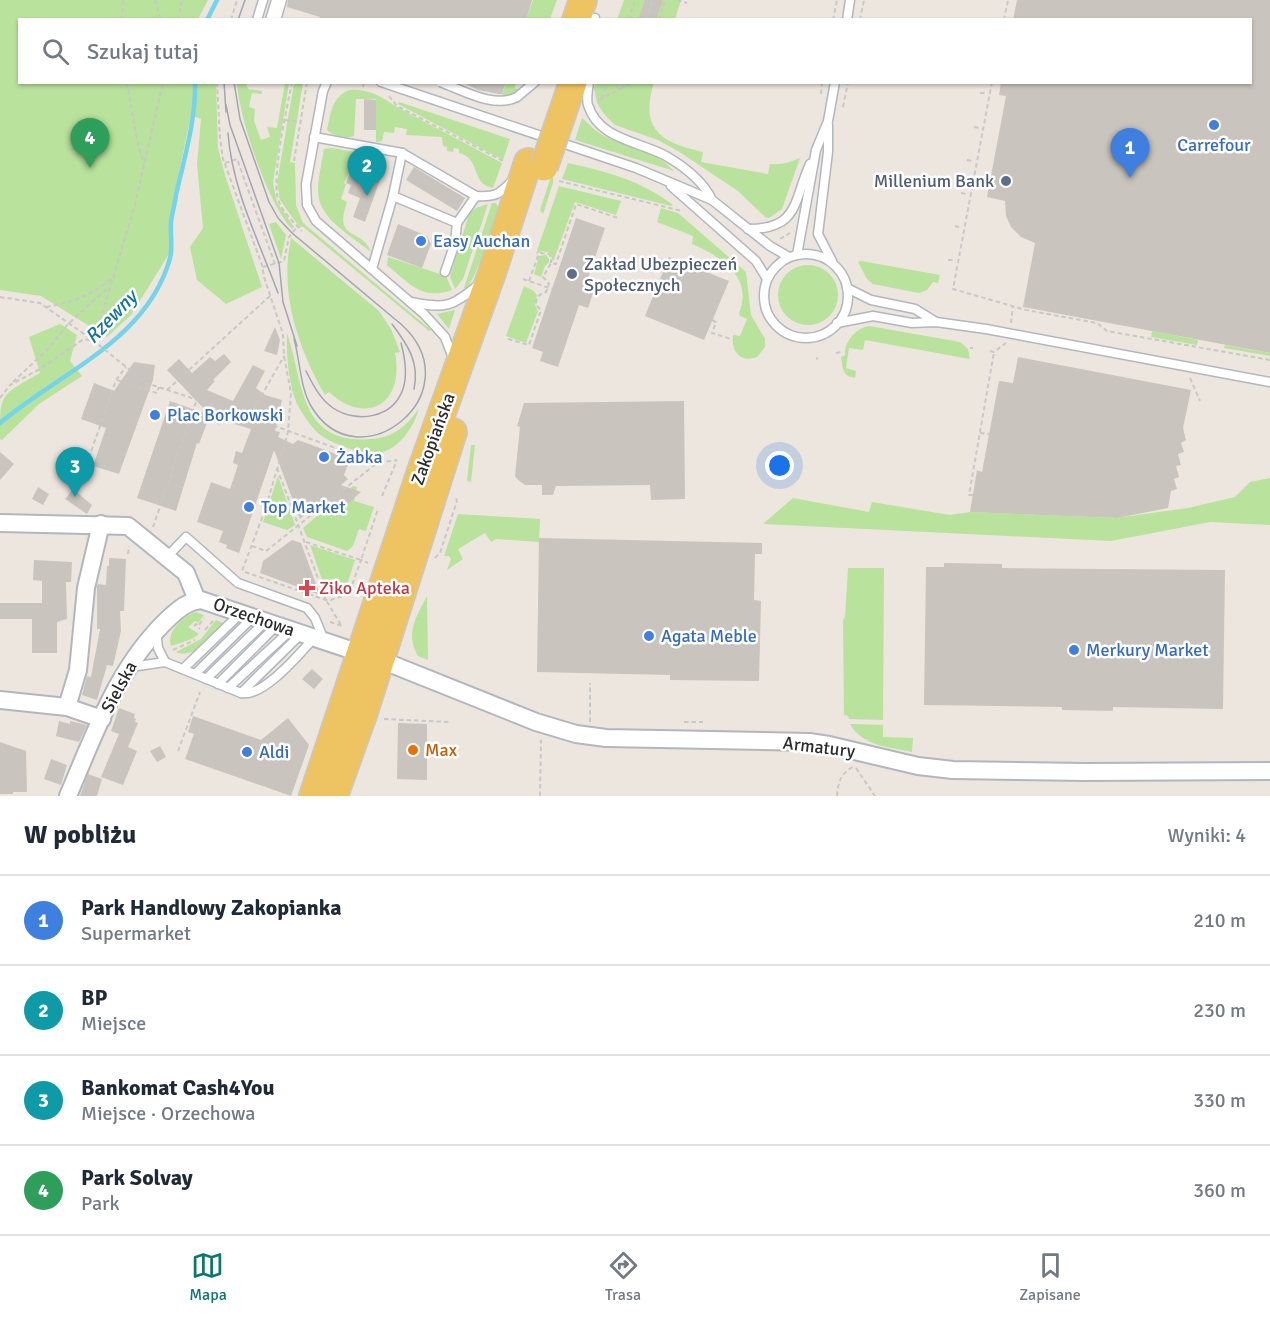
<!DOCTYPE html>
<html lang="pl">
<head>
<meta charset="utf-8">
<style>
  :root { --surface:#fff; --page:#f2f2f3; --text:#1f2937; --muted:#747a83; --line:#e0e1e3; --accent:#0f766e }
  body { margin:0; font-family:Signika,sans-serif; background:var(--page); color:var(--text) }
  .you { position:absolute; left:780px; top:466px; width:21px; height:21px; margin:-15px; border:4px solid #fff; border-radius:50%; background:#1a73e8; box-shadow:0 0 0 9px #1a73e833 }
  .badge { display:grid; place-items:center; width:39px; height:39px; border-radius:50%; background:var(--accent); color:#fff; font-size:20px; font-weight:700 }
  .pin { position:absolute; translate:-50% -50px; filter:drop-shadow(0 2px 3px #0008) }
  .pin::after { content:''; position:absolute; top:32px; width:21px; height:18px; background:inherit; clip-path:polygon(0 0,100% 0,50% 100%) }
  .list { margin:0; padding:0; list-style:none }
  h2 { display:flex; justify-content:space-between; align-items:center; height:78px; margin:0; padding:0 24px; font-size:26px }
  h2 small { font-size:20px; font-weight:400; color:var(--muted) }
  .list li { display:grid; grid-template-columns:39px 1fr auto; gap:18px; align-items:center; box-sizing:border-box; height:90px; padding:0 24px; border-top:2px solid var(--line) }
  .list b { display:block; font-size:22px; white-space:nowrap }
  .list p { margin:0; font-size:20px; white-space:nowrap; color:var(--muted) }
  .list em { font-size:20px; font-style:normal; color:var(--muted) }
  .icon { flex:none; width:33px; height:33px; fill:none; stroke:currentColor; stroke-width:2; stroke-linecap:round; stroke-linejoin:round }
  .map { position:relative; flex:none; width:1270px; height:796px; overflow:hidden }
  .search { position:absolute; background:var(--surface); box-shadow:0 2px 4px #0004; left:18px; right:18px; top:18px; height:66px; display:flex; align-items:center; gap:15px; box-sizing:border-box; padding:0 21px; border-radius:0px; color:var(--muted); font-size:22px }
  .sheet { height:438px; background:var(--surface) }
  nav { display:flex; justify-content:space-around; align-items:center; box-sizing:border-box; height:84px; border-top:2px solid var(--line); background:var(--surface); font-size:16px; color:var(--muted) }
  nav a { display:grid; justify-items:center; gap:3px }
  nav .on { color:var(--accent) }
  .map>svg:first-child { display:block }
</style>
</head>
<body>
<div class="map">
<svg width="1270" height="796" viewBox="0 0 1270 796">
  <rect width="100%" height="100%" fill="#ede6de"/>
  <g fill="#b9e29c">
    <path d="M0,0H208L198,19L20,20V82L216,83L218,148L225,175L262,287L226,304L197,280L190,247L203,228L197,164L201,119L191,115L169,221V254L131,315L107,337L41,296L0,290Z"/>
    <path d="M533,0H557L550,19H526Z"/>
    <path d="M624,0H681L675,19L617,20Z"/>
    <path d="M596,82L654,83C639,129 661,143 703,152L701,162L768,174L770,164C782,165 790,162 800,158L782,209L769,218L765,217L738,191L678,151L658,140L615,125L604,114L597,103L594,88Z"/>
    <path d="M237,83H246L248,89L262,91V94L252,93L249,107L255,109L254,121L261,140L270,137L267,127L277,128L285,83H289L273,183L277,202L294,227L292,229C268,205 239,117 237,83Z"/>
    <path d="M294,83H303L290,162L295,163L296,205L303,223L431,330L429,331L302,226L300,228L280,200L277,183Z"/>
    <path d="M506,83H516L515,87L518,90L509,96L501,98Z"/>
    <path d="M349,90C368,88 382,97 397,107L502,163L493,188C470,184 482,159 459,153V149L454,148L453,152L447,151V147L443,146L442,137L406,135L407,129L395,127L394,133L384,132L382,141L376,142V99H356L354,136C347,139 333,136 327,130C331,113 331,98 349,90Z"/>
    <path d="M399,102L510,139L503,160L398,104Z"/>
    <path d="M582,118C589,124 596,132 604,136C628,148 657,151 674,171L575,140Z"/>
    <path d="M332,148L377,156V159L365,162L359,168L352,167L344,183L346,184L341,199L347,202C333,242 362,227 371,252C352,236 318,219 318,191C318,177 322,162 324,149Z"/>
    <path d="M568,163C608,172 640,180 673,205L671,206L562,179Z"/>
    <path d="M553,170V183L543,214L540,210Z"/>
    <path d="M559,186L621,201L616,215L575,202L553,262L550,253L543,251L536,254Z"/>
    <path d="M492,203H496L498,207C492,225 478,277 466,288H464Z"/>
    <path d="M488,204L463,279L455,289L450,277L469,214L476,208Z"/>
    <path d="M661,208L678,213L746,272L751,315L765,339V347L757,357C740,363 731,352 733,335L740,336L747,319L740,316L739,313C754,277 720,256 692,244L693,236L657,222Z"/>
    <path d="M276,222L286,235L281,259L269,224Z"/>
    <path d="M291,238L379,311L391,329L400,352L395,353C405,403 367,427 329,392L325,395C298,348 279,292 291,238Z"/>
    <path d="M546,255L549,259V262L545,266L541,277L534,274L539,256Z"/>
    <path d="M388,257L446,276L452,290C422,301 409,283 387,265Z"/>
    <path d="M861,261L940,275L938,283L933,282L927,290L919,293L873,284L867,279L858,262Z"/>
    <circle cx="808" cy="295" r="30"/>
    <path d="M524,286L534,291L537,295L535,305L538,311L526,343L506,336Z"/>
    <path d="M455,310L449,329L437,314Z"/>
    <path d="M60,324L77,335L70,361L82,376L39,404L2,440L0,439C0,392 0,396 40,373L29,337Z"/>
    <path d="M869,326L960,342L968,349L970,359L865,340L863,350L849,348L846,368L856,371L855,378C842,376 843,368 841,357L845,355C844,342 856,328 869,326Z"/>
    <path d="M1152,331L1198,340L1197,345L1151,337Z"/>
    <path d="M287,333C304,382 298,445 371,439C393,438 408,425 419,408C414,428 397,453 373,454C362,454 335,444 325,438C314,432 304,416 298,406C289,387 286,355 287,333Z"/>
    <path d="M1225,345L1269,353L1270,351V356L1224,348Z"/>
    <path d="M471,445H475L471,482L467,481Z"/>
    <path d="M278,476L295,525L287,530L263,522Z"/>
    <path d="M1270,478V525L1210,522L1111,541L763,524L793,498L869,512L872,502L950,515L970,512L1116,518L1188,508L1235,497L1250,482Z"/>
    <path d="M353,486L357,487L354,501L374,507L366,531L359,529L353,546L347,551L307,537L303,528L331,504L335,509L343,508L344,506L337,498Z"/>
    <path d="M458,514L540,519L539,542L496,539L491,542L485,533L458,549L463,559L447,570L451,559L449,556H444Z"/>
    <path d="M310,545L355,560L345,591L328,597Z"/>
    <path d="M848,568H884L883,720L849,719L848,716L844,715L843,620L845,617Z"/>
    <path d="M427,596L428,660L418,656C405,633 416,617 427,596Z"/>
    <path d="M196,612L204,615L198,623L195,621L188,627L199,634L192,639L171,646C166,631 184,616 196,612Z"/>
    <path d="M216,620L223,623C211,636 195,660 176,652L201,639Z"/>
    <path d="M850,724L883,725V737L913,738L912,752C890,747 862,746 850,724Z"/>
  </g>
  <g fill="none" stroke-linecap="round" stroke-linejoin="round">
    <g stroke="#74d4ec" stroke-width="4.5">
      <path d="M207,20L217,0"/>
      <path d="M0,423C59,373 148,340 170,258C173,247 170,233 171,222C172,213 175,204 176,195C184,159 196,120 195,82"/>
    </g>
  </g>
  <g fill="#c9c4bd">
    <path d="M288,0H532L526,20H319L320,17L287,7Z"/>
    <path d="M645,0H663L656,20H638Z"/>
    <path d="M1017,0H1270V353L1023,307L1035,243L1021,237L1011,227L1006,216L1005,201L987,197L1006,96L999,95L1001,82H1251V20H1013Z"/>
    <path d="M462,82H506L502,94H499L478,90Z"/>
    <path d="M364,99L376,100V130H364Z"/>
    <path d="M414,167L465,198L457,211L406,180Z"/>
    <path d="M351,168L369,174L370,170L382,174L365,222L353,217L360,198L348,193L351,185L346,183Z"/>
    <path d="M576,218L605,228L584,290L593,293L588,308L579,305L558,367L540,361L543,352L532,348Z"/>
    <path d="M398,224L427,236L431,244L422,268L387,255Z"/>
    <path d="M669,257L729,281L704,340L645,316Z"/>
    <path d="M275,327L280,340L277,355L264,351Z"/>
    <path d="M224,354L231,362L213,380L215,381L207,390L233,401L253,365L265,371L256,388L265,395L282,400L275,431L280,432L278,437L293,444L298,440L350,459L344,475L348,479L341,485L361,492L343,508L335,509L326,498L300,519L274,450L239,553L226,548L227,545L219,542L223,531L197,522L211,482L230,489L238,465L233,463L236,451L242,453L251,429L221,420L219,425L210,415L199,444L197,443L176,511L137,498L170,401L210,415L167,370L179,359L192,373L210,357L215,361Z"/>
    <path d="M1018,357L1191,390L1183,428L1186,440L1181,443L1184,452L1178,454L1181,465L1176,466L1179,477L1174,479L1177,489L1171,491L1168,508L1117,518L970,512L977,470L982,472L999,381L1013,383Z"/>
    <path d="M134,362L155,365L153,380L119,474L93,466L106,428L81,419L94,383L114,391Z"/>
    <path d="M684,401L685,499L651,500L650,485L556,486L553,495H542V485H525L518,480L515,476L520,427L517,426L524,403Z"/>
    <path d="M0,452L14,464L0,480Z"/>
    <path d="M38,487L49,494L43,505L32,499Z"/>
    <path d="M73,489L92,505L87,514L65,499Z"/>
    <path d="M539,538L762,543V554H755L754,600L761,601L759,681L670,680V675L537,672Z"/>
    <path d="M292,540L301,543L320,595L260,573L263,561Z"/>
    <path d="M109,558L126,559L124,611H120L121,631L113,666L107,665L97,700L82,695L87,676L91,677L100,629H97V586L98,584L106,585L107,566H109Z"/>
    <path d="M34,560L72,562L71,582H66L67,619L57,622V653H32V619H0V603H42V581L33,580Z"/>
    <path d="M944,563L1002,564V568L1225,570L1223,709L1113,707V711L1062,710V707L924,705L926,567H944Z"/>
    <path d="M312,669L323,679L314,689L302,679Z"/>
    <path d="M119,708L135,714L134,718L136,719L135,722L138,723L128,747L137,751L123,785L101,777L119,734L111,731Z"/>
    <path d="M193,716L261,740L288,718L309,745L291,796L185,759L194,734L188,732Z"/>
    <path d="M59,721L70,724V721L87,725L79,742L56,736Z"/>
    <path d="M398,723L427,724V780L397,779Z"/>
    <path d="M0,742L26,751L27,792H13V794H0Z"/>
    <path d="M160,746L166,757L157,762L150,751Z"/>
    <path d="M51,759L67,765L61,785L44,779Z"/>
    <path d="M88,774L102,779L97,796H80Z"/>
  </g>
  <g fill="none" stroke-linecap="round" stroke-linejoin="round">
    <g stroke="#b2b6bf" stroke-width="11">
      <g id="lane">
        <path d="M257,20L263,0"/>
        <path d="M270,20L276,0"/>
        <path d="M276,20L282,0"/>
        <path d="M595,20V18"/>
        <path d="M847,20L850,0"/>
        <path d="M327,82L323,91L306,184L307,205L316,221L424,314L445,337L453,358"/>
        <path d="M381,82L636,168L712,200L770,246L789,257"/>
        <path d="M589,82C588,89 586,99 588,105C599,140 639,141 666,156C685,167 703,181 712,200"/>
        <path d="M517,97L535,82"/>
        <path d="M828,125V152L818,234L832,261"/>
        <path d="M314,137L402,153L476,196"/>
        <path d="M671,186L756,261L767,279"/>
        <path d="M393,196L402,153"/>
        <path d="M748,229C799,229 793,202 810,164"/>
        <circle cx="806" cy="296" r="42"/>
        <path d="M797,255L816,150L828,121L835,82"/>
        <path d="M372,269L393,196L457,223L476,196C495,197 499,195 512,181"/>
        <path d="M445,272L455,243L457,223"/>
        <path d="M847,288L871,300L915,309L936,322"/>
        <path d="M411,302C445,309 452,307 478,285"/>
        <path d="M837,323L873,316L912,323L936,322L986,329L1270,382"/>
        <path d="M167,557L186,537L238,583L307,608L315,618L324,640"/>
        <path d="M156,631L158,648L165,662"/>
        <path d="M131,667L165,662L241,693C263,698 300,653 314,638"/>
        <path d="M183,669L241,613"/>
        <path d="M195,674L252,618"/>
        <path d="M206,679L266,621"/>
        <path d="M218,684L277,625"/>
        <path d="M228,688L292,629"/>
        <path d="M241,693L302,633"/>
      </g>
    </g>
    <g stroke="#b2b6bf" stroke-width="20">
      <g id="street">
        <path d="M0,523L128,526L186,573L197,600"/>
        <path d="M0,700L67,707L102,719"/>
        <path d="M67,707L78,670L86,588L101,524"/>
        <path d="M68,796C95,733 118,665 170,617C179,609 188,601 201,600L381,660L536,722L576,734L606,738L809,742L829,745L918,766L953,770L1085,772L1270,771"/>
      </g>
    </g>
    <g stroke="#c8c8c8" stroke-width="30">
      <g id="primary">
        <path d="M576,20L583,0"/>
        <path d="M561,117L573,82"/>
        <path d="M313,796L421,471L492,273L528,162"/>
        <path d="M334,796L364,712L453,432"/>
      </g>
    </g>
    <g stroke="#c8c8c8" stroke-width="2" stroke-dasharray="4.5 3" stroke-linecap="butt">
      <path d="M155,0L161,20"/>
      <path d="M677,0L687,3"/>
      <path d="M122,20L123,0"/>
      <path d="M178,20L182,0"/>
      <path d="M231,20L237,0"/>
      <path d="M629,20L635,0"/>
      <path d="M646,20L652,0"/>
      <path d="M659,20L665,0"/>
      <path d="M833,20L837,0"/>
      <path d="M860,20L864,0"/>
      <path d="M1004,20L1008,0"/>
      <path d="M127,82C132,110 135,138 144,164"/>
      <path d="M217,82L220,138L223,159L262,265L264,277L283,334L284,356L291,393L288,432L265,510L242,571"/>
      <path d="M292,82C287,108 270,181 279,202C283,212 294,223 302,231"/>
      <path d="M992,82L953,289L1026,310L1097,323L1107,331L1270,360"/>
      <path d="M363,87L364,82"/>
      <path d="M622,89L624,82"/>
      <path d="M980,93H987"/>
      <path d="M821,94L822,82"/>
      <path d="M389,96L397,106L505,162"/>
      <path d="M602,99L607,82"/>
      <path d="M599,100L633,82"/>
      <path d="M843,107L848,82"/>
      <path d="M285,120L299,122"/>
      <path d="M974,127L980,128"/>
      <path d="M967,160L974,161"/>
      <path d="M294,161L307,82"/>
      <path d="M225,163L237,159L275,264"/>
      <path d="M559,181L682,211"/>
      <path d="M961,193L968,194"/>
      <path d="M955,226L961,228"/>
      <path d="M780,239L790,233"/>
      <path d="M948,260H955"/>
      <path d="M263,267L284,261L289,237L297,227"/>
      <path d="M523,279L552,289"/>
      <path d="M529,281L538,256L541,253L549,254L551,257V263"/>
      <path d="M0,297L40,303L94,341L146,383L250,417L377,463L397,460"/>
      <path d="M46,307C75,302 91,295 114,277"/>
      <path d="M712,320L716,322L712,333L731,339"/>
      <path d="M1011,323L1013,306"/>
      <path d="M508,339L529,345L541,310L536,305C536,297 539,294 546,292L549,284L543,277L551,263L556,264L576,204L618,218"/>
      <path d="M970,348H973"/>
      <path d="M990,351L994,352L1006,343"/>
      <path d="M836,353L841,352"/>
      <path d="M816,359L818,358"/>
      <path d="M1190,378L1200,401"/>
      <path d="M117,380L157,393L159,387"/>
      <path d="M13,382L50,347L68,324L109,287"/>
      <path d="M167,390L271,295"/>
      <path d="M0,398L10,385L38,370L84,339L94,341L135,205L163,82"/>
      <path d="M250,416L284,356"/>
      <path d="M980,433L989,434"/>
      <path d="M277,468L326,600L342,627"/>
      <path d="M84,472L116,380L126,367"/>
      <path d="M973,495H969L994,352"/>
      <path d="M382,496L397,460"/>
      <path d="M153,527L197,399"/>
      <path d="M306,542L361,560L378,509"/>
      <path d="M252,546L266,551L377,463"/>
      <path d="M128,554L129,546"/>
      <path d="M435,558L440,553L457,501L455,496"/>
      <path d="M245,572L326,600H331L349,594L361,560L368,563"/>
      <path d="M330,622L342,626"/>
      <path d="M194,626L196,624L198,626L204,618"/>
      <path d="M199,629L200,628"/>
      <path d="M205,630L213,621"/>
      <path d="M173,650L195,640"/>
      <path d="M384,719L450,722"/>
      <path d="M590,722V683"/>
      <path d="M684,722H703"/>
      <path d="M178,751L200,692"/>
      <path d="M856,768L875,796"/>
      <path d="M540,796L541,740"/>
      <path d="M837,796C838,782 841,773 853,767"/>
    </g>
    <use href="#lane" stroke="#fff" stroke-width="8"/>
    <use href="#street" stroke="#fff" stroke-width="16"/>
    <use href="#primary" stroke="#eec463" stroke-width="27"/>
    <g stroke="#a1a5b5" stroke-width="1.5">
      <path d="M238,20L245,0"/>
      <path d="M224,82L226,112"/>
      <path d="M234,82L240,119L269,202L278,218L292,233L402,325C475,393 358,486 311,406C300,387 300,360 294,339"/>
      <path d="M226,105L230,125L279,263L283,302L297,346"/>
      <path d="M228,133C232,189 259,241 278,293"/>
      <path d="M392,324C407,344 420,362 414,389"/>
      <path d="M306,371C313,385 320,399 333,408C357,424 393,418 403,389C408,374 405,358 401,343"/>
    </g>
    <g stroke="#b2b6bf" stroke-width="11" stroke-linecap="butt">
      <path id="lane-bridge" d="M440,82C463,90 494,109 517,97"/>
    </g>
    <g stroke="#c8c8c8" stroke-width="30" stroke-linecap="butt">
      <path id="primary-bridge" d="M544,167L561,117"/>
    </g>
    <use href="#lane-bridge" stroke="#fff" stroke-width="8"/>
    <use href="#primary-bridge" stroke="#eec463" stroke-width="27"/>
  </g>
  <g fill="#3f7fe0" stroke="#fff" stroke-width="2">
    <circle cx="1214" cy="125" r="6"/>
    <circle cx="421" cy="241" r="6"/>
    <circle cx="155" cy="415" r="6"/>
    <circle cx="324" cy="457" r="6"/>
    <circle cx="249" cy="507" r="6"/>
    <circle cx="649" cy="636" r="6"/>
    <circle cx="1074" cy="650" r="6"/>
    <circle cx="247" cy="752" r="6"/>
  </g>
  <g fill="#5c6f8a" stroke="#fff" stroke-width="2">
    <circle cx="1006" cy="181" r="6"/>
    <circle cx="572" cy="274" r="6"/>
  </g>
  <path fill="#e0444e" stroke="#fff" stroke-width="2" d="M304 579h6v6h6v6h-6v6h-6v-6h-6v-6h6z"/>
  <circle fill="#e8710a" stroke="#fff" stroke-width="2" cx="413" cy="750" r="6"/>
  <g text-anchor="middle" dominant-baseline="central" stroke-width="5" stroke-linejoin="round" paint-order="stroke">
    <g font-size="18" fill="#366cbe" stroke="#fff" text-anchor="start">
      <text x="1214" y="145" text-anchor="middle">Carrefour</text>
      <text x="433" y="241">Easy Auchan</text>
      <text x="167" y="415">Plac Borkowski</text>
      <text x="336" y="457">Żabka</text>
      <text x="261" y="507">Top Market</text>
      <text x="661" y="636">Agata Meble</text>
      <text x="1086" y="650">Merkury Market</text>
      <text x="259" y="752">Aldi</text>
    </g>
    <g font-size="18" fill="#4e5e75" stroke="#fff" text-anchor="end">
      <text x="994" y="181">Millenium Bank</text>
      <text x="584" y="264" text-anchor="start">Zakład Ubezpieczeń<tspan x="584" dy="21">Społecznych</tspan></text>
    </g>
    <g font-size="18" fill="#2c2c2c" stroke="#fff">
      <text transform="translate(433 439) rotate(-70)">Zakopiańska</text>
      <text transform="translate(254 617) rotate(19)">Orzechowa</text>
      <text transform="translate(119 687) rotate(-62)">Sielska</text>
      <text transform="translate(819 747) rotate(7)">Armatury</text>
    </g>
    <g font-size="18" fill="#be3a42" stroke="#fff" text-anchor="start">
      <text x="319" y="588">Ziko Apteka</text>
    </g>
    <g font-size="18" fill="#c56008" stroke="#fff" text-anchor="start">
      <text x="425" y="750">Max</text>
    </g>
    <g font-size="20" font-style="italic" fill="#10759b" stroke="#fff">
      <text transform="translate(111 317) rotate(-46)">Rzewny</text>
    </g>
  </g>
</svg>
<div class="you"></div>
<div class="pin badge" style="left:1130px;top:178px;background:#3f7fe0">1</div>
<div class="pin badge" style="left:367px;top:196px;background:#0f9aa8">2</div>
<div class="pin badge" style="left:75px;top:497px;background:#0f9aa8">3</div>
<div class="pin badge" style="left:90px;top:168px;background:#2e9e5b">4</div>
<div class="search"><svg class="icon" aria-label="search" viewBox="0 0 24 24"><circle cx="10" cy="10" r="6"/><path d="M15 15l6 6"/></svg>Szukaj tutaj</div>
</div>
<section class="sheet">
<h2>W pobliżu<small>Wyniki: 4</small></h2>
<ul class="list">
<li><span class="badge" style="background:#3f7fe0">1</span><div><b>Park Handlowy Zakopianka</b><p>Supermarket</p></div><em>210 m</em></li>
<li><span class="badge" style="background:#0f9aa8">2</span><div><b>BP</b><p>Miejsce</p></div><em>230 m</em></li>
<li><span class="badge" style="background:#0f9aa8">3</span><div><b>Bankomat Cash4You</b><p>Miejsce · Orzechowa</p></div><em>330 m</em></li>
<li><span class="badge" style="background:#2e9e5b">4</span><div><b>Park Solvay</b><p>Park</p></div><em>360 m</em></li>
</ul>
</section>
<nav>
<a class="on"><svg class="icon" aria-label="map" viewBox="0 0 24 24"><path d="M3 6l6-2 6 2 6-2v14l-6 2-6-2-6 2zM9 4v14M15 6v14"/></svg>Mapa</a>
<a><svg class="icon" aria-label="directions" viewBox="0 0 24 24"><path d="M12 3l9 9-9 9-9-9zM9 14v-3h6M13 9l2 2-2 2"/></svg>Trasa</a>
<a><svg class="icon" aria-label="saved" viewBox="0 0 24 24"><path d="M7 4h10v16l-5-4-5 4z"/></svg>Zapisane</a>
</nav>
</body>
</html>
